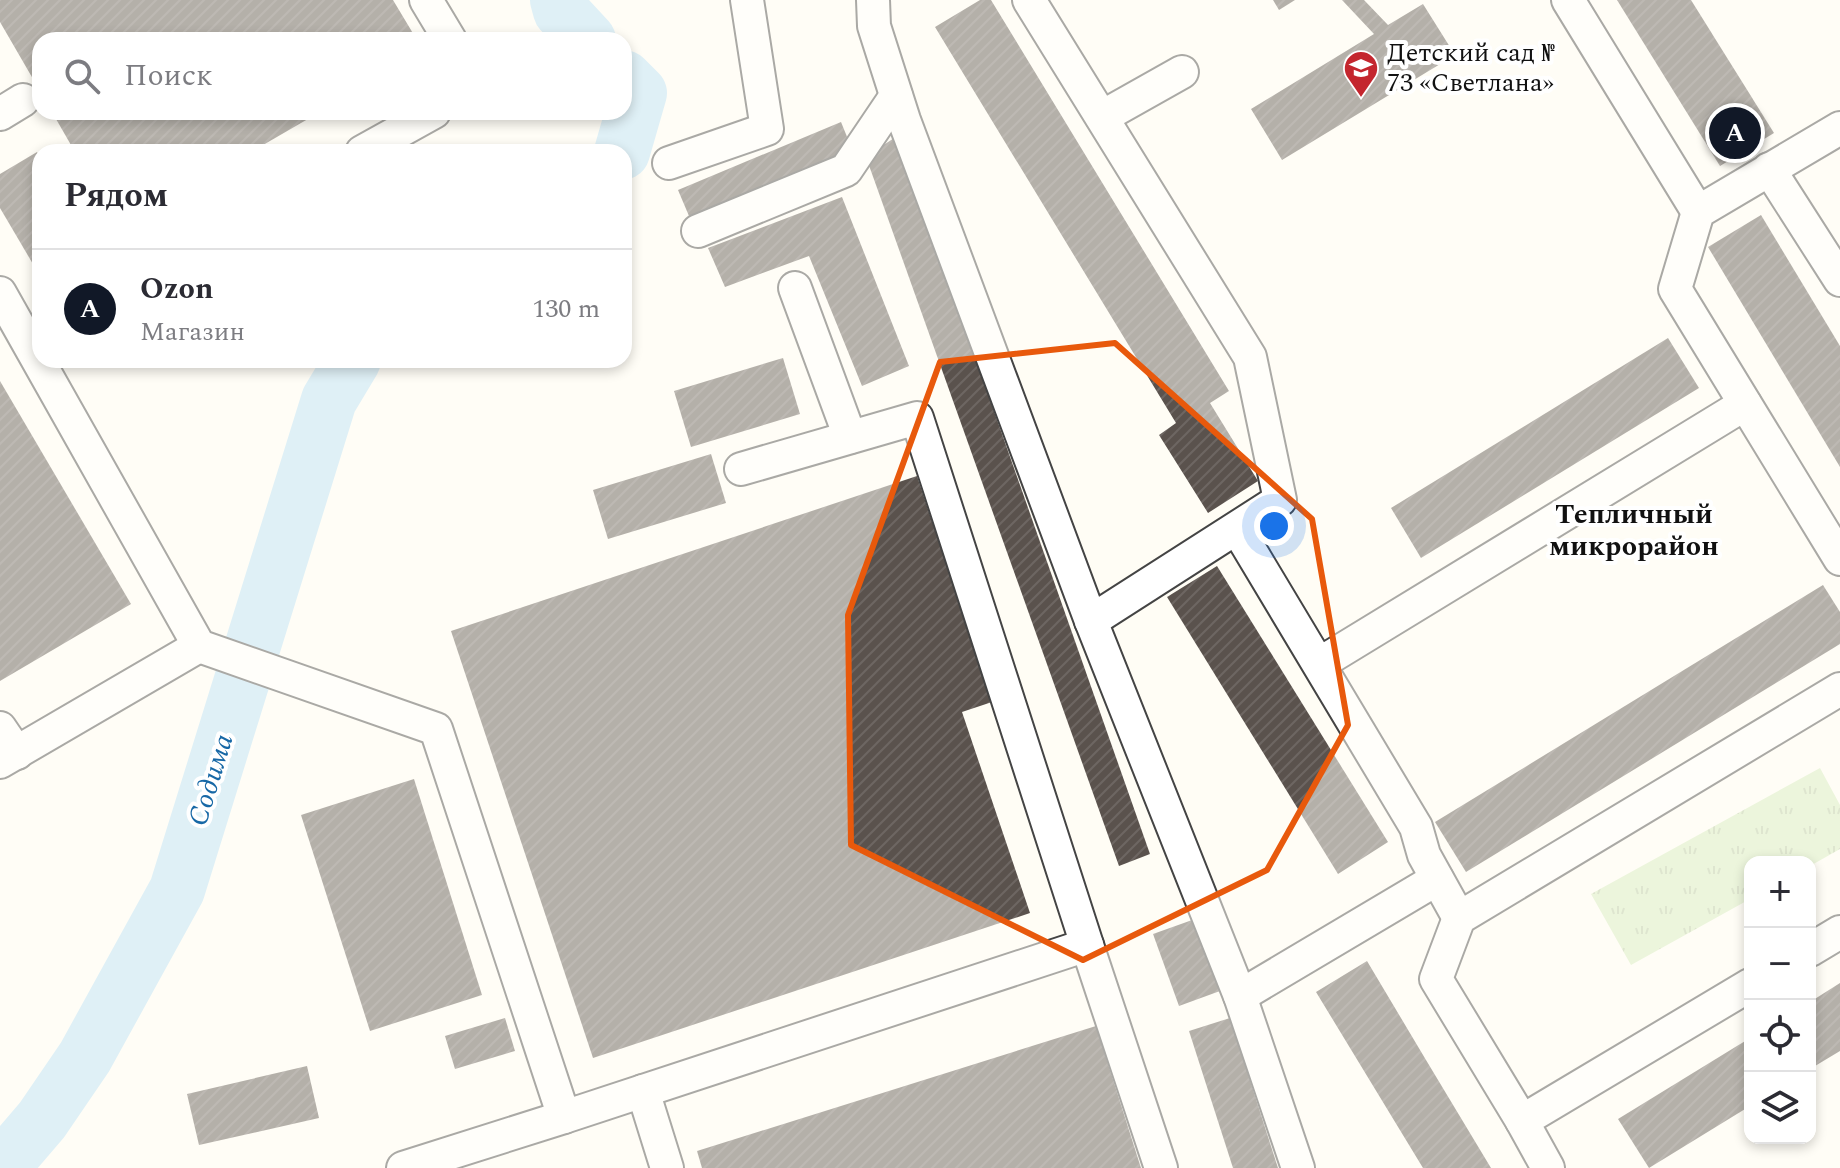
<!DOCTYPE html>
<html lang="ru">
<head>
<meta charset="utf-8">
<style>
  :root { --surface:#fff; --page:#f2f2f3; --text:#2b2b33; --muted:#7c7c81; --line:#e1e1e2; --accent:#111827 }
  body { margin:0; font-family:Spectral,serif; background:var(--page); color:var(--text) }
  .controls { position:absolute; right:24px; bottom:24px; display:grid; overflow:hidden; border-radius:16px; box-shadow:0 4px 12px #0003 }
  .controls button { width:72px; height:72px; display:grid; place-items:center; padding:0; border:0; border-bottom:2px solid var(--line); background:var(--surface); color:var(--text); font:40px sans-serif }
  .you { position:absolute; left:1274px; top:526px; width:28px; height:28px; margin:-20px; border:6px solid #fff; border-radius:50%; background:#1a73e8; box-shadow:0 0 0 12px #1a73e833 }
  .badge { display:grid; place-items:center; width:52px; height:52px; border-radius:50%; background:var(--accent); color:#fff; font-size:26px; font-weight:700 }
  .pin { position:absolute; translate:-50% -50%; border:4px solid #fff; box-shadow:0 2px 8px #0006 }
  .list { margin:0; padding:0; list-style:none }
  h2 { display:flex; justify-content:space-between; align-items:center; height:104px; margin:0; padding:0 32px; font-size:34px }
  h2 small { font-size:26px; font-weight:400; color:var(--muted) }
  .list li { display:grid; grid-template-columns:52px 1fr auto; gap:24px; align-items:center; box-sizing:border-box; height:120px; padding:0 32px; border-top:2px solid var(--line) }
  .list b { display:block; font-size:30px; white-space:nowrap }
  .list p { margin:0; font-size:26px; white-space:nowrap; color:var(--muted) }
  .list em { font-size:26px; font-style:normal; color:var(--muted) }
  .icon { flex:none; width:44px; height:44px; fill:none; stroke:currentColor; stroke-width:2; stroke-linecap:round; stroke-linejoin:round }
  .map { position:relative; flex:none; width:1840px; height:1168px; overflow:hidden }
  .search { position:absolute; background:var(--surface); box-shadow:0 4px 12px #0003; left:32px; top:32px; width:600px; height:88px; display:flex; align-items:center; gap:20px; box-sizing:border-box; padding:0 28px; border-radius:24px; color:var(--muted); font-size:30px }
  .panel { position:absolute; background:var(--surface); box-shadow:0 4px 12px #0003; left:32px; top:144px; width:600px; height:224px; border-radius:24px }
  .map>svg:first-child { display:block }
</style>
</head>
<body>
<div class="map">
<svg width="1840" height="1168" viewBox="0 0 1840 1168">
  <defs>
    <pattern id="grass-tufts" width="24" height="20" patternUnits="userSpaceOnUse" patternTransform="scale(2)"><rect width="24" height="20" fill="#d5ebbd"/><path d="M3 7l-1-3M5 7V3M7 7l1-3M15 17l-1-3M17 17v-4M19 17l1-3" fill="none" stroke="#b6c8a1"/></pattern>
    <pattern id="building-hatch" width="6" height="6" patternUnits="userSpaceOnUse" patternTransform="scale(2)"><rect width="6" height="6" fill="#5a524d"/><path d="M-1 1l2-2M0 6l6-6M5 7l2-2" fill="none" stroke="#6d6662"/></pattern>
  </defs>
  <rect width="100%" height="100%" fill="#fffdf5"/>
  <path fill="url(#grass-tufts)" d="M1820,768L1840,805V849L1810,866V862H1750V899L1631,965L1591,894Z"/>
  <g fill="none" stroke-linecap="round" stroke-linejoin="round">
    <g stroke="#b9e0f7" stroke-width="56">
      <path d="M558,0L561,11L588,40"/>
      <path d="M622,152L639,93L624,78"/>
      <path d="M1,1168L42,1120L85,1057L177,890L329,400L353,360"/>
    </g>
  </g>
  <g fill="url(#building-hatch)">
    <path d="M0,0H393L417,40H40V91L0,22Z"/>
    <path d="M980,0H991L1229,391L1210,403L1258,481L1208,513L1159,435L1176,423L935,27Z"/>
    <path d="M1273,0H1295L1279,10Z"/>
    <path d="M1342,0H1364L1388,25L1423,4L1455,55L1282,160L1251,109L1374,34Z"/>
    <path d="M1617,0H1691L1774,133L1720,166Z"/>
    <path d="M52,112H320L251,152H75Z"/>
    <path d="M841,122L852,149L689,216L678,190Z"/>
    <path d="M897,136L1150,854L1119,866L866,157Z"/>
    <path d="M37,152L40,158V276L0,208V174Z"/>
    <path d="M842,197L909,366L862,386L809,256L725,287L708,248Z"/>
    <path d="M1761,215L1840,346V467L1708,247Z"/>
    <path d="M1668,338L1699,388L1421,558L1391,508Z"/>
    <path d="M783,358L800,414L691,447L674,391Z"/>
    <path d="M0,381L131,604L0,681Z"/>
    <path d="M711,454L726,503L608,539L593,490Z"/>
    <path d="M917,476L992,702L962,712L1030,913L593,1058L451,631Z"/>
    <path d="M1217,566L1388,842L1338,874L1167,597Z"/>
    <path d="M1823,585L1840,612V644L1466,872L1435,822Z"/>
    <path d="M414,779L482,995L370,1031L301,815Z"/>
    <path d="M1195,919L1220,991L1179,1006L1153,934Z"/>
    <path d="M1367,961L1426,1060L1491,1168H1423L1316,992Z"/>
    <path d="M1840,983V1051L1810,1069V1002Z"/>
    <path d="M505,1018L515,1051L455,1069L445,1036Z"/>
    <path d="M1230,1018L1278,1168H1233L1189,1031Z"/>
    <path d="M1096,1026L1141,1168H702L697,1151Z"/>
    <path d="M1750,1038V1106L1649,1168L1618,1119Z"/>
    <path d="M307,1066L319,1118L199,1145L187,1094Z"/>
  </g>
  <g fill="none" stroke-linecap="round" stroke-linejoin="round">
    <g stroke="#444" stroke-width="36">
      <g id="minor">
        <path d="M426,0L450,40"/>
        <path d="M873,0L874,26L904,120L1091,621L1240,996L1298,1168"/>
        <path d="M1029,0L1250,357L1280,500L1091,621"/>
        <path d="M1568,0L1698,212"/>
        <path d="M0,114L23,100"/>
        <path d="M1102,117L1182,72"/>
        <path d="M1840,128L1698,212L1675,289L1840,559"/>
        <path d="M362,152L434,112"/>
        <path d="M669,163L767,129L747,0"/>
        <path d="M1769,169L1840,280"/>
        <path d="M698,231L846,170L896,96"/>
        <path d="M795,288L850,437"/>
        <path d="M0,293L199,646L436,729L564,1117L1087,945L917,418L741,469"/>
        <path d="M1238,530L1416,827L1424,855L1459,918"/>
        <path d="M1319,664L1745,404"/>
        <path d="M0,728L17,753"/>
        <path d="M0,762L199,646"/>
        <path d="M1087,945L1161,1168"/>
        <path d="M1810,950L1840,932"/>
        <path d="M1240,996L1437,879"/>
        <path d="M643,1091L667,1168"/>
        <path d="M1522,1121L1436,979L1459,918L1840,689"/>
        <path d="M403,1168L564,1117"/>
        <path d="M1548,1168L1522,1121L1750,985"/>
      </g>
    </g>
    <use href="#minor" stroke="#fff" stroke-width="32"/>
  </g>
  <path d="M0 0H1840V1168H0ZM1115,343L1312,519L1348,725L1267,870L1083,960L851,845L848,615L940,362Z" fill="#fffdf5" fill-opacity=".55" fill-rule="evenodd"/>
  <path fill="none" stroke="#e8590c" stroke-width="6" stroke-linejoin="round" d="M1115,343L1312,519L1348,725L1267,870L1083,960L851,845L848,615L940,362Z"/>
  <defs>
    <g id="school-pin" transform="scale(1.8)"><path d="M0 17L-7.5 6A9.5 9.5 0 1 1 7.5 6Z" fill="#c4262e" stroke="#fff"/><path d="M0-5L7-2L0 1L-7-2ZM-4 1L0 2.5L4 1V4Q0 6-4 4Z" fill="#fff"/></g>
  </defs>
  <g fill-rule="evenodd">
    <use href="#school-pin" x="1361" y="68"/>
  </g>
  <g text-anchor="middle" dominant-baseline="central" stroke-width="8" stroke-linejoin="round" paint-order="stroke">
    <g font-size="26" fill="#111" stroke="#fff" text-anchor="start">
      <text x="1387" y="53">Детский сад №<tspan x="1387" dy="30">73 «Светлана»</tspan></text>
    </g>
    <g font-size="28" font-weight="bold" fill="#111" stroke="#fff">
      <text x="1634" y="514">Тепличный<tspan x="1634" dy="32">микрорайон</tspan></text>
    </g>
    <g font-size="28" font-style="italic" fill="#1768a6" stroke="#fff">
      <text transform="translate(211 780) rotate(-73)">Содима</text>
    </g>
  </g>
</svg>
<div class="controls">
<button>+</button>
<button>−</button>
<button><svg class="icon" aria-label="locate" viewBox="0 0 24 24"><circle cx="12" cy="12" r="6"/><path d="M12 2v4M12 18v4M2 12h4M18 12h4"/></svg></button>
<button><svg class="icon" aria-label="layers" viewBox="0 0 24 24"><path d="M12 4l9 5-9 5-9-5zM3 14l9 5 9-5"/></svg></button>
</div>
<div class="you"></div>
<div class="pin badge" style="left:1735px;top:133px">A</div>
<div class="search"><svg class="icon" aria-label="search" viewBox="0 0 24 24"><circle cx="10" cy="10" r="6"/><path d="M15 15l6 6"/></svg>Поиск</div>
<section class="panel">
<h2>Рядом<small></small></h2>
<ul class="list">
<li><span class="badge">A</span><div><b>Ozon</b><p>Магазин</p></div><em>130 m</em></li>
</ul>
</section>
</div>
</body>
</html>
